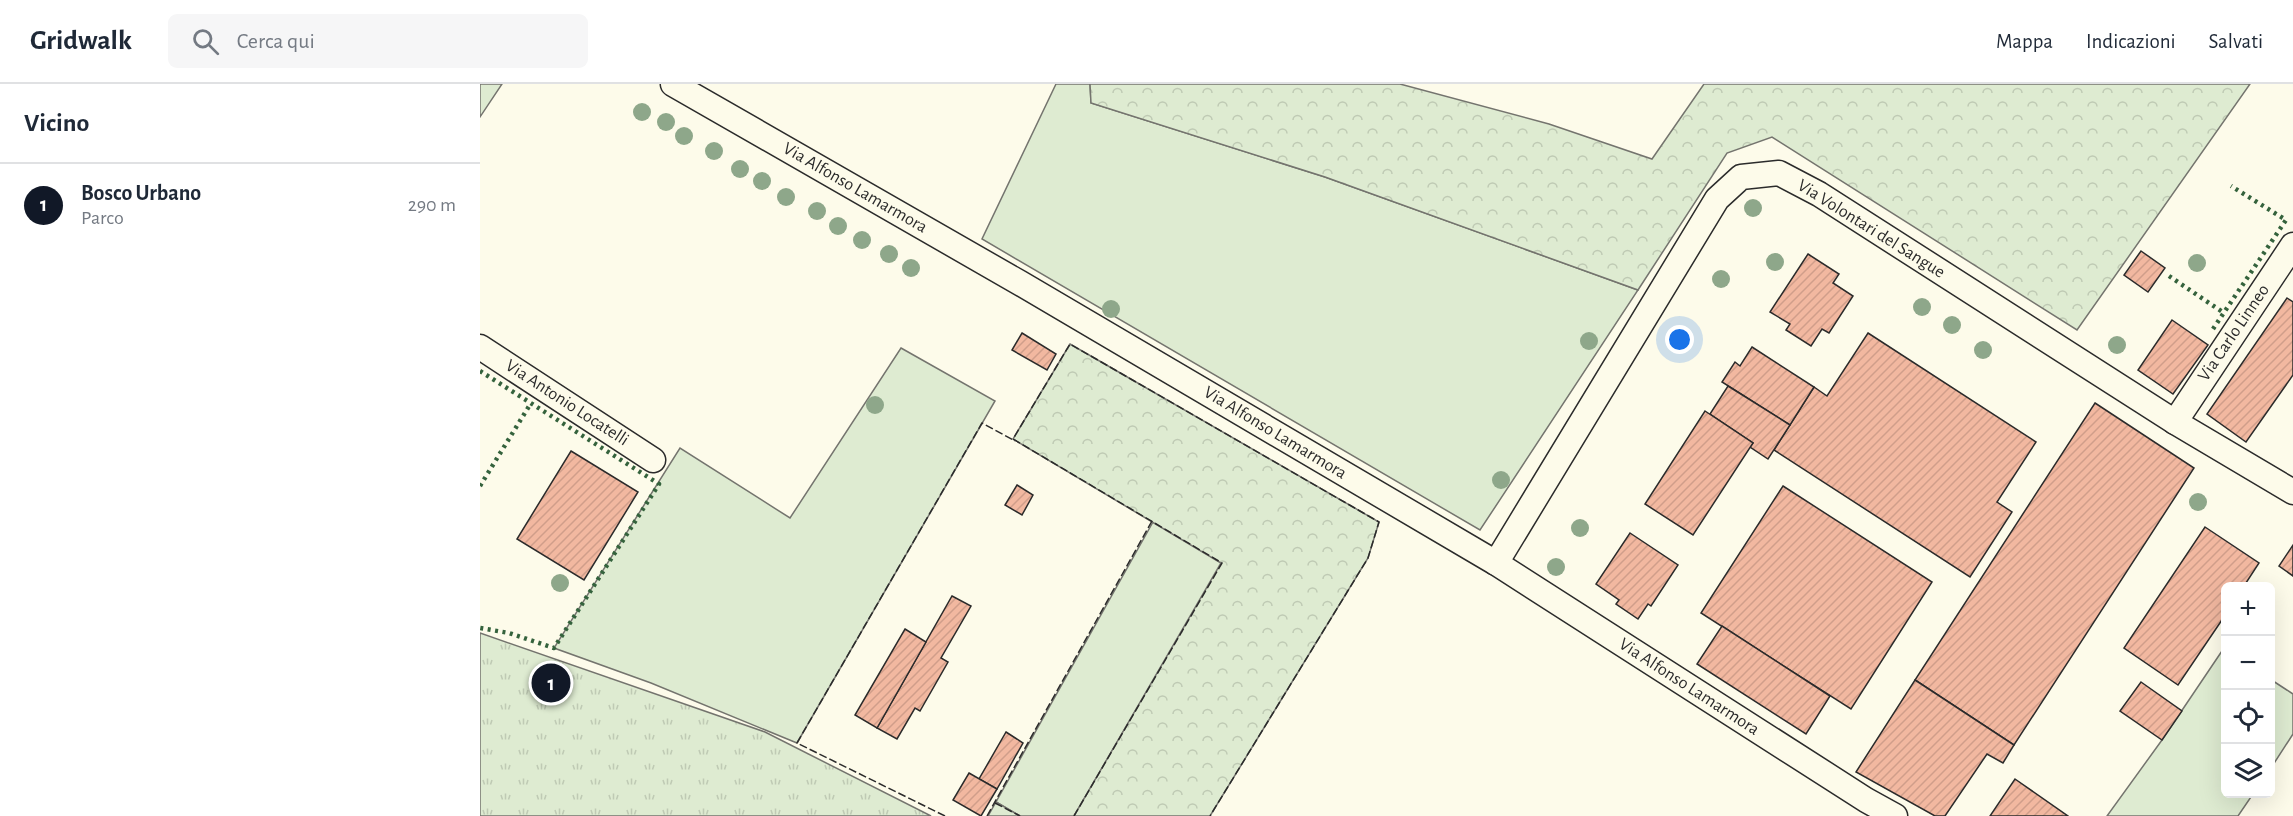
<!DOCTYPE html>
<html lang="it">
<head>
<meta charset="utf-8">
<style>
  :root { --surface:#fff; --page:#f6f6f7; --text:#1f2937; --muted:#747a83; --line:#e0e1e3; --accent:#111827 }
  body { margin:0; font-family:"Alegreya Sans",sans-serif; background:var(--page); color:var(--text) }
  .controls { position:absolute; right:18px; bottom:18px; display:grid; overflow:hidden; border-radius:9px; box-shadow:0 6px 24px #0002 }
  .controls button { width:54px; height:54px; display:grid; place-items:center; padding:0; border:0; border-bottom:2px solid var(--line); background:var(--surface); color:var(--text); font:30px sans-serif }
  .you { position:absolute; left:1200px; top:256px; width:21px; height:21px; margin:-15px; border:4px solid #fff; border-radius:50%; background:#1a73e8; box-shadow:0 0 0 9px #1a73e833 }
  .badge { display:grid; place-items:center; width:39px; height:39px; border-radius:50%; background:var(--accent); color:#fff; font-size:20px; font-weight:700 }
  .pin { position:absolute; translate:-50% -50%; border:3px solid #fff; box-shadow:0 2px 6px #0006 }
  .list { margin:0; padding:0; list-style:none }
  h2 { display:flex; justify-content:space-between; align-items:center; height:78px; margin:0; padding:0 24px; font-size:26px }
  h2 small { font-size:20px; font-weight:400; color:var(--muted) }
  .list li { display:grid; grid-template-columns:39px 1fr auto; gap:18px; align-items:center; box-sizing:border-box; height:84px; padding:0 24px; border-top:2px solid var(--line) }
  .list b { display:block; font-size:22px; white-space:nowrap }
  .list p { margin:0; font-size:20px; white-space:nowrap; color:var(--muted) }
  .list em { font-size:20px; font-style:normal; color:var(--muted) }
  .icon { flex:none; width:33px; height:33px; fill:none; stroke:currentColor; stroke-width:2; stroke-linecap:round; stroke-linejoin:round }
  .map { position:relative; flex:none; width:1813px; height:732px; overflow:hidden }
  header { display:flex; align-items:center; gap:36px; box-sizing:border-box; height:84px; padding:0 30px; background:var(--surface); border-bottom:2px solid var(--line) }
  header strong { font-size:28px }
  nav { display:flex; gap:33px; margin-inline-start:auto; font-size:21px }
  .search { width:420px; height:54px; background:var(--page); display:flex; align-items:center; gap:15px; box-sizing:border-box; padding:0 21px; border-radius:9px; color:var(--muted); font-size:22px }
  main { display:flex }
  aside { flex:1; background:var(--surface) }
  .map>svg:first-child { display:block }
</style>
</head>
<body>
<header>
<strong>Gridwalk</strong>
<div class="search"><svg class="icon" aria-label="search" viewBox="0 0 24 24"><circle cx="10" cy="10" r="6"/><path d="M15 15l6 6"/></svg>Cerca qui</div>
<nav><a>Mappa</a><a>Indicazioni</a><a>Salvati</a></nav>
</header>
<main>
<aside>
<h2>Vicino<small></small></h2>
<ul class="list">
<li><span class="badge">1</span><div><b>Bosco Urbano</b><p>Parco</p></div><em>290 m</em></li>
</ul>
</aside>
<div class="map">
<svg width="1813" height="732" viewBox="0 0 1813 732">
  <defs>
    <pattern id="forest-crowns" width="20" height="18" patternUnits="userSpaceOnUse" patternTransform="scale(1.5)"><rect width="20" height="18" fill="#deebd1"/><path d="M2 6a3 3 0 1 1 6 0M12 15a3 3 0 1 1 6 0" fill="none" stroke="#bfcab4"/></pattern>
    <pattern id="park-tufts" width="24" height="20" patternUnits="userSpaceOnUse" patternTransform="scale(1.5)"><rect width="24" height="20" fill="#deebd1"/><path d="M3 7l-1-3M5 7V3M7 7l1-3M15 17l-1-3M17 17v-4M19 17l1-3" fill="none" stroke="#bfcab4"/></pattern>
    <pattern id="building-hatch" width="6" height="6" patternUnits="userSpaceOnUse" patternTransform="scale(1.5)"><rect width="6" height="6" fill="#f2b8a0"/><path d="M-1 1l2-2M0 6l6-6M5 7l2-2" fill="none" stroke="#d09e8a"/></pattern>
  </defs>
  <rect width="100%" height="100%" fill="#fdfbea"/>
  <g fill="#deebd1" stroke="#74746e" stroke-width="1.5">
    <path d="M0,0H22L0,33Z"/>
    <path d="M576,0H610L611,19L845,93L1158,206L1000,446L502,155Z"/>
    <path d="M421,264L515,317L317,659L171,599L74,564L200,364L310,434Z"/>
    <path d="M673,438L742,479L594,732H540L516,718Z"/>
    <path d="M1744,564L1746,710H1773L1758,732H1627L1682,656Z"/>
    <path d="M1790,595L1813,610V650L1791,684Z"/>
  </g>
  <g fill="url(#forest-crowns)" stroke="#74746e" stroke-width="1.5">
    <path d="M610,0H920L1069,40L1172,75L1224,0H1770L1597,246L1292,53L1247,69L1158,206L845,93L611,19Z"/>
    <path d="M590,260L899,438L888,474L730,732H594L741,479L533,355Z"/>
    <path d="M516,718L540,732H508Z"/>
  </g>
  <path fill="url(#park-tufts)" stroke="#74746e" stroke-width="1.5" d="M0,549L285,648L451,732H0Z"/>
  <g fill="url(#building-hatch)" stroke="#2b2b2b" stroke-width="1.5">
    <path d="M1661,167L1685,184L1668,208L1644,191Z"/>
    <path d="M1328,170L1359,190L1353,199L1373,212L1349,249L1342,245L1331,262L1306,246L1310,240L1290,228Z"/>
    <path d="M1807,214L1813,218V291L1766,358L1727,330Z"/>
    <path d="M1692,236L1728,261L1693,310L1658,286Z"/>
    <path d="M542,249L576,270L567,286L532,266Z"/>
    <path d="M1388,249L1556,358L1517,418L1532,428L1490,493L1294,366L1334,303L1347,312Z"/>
    <path d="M1272,263L1334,303L1310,341L1242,298L1255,278L1260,282Z"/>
    <path d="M1248,302L1310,341L1288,375L1270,363L1273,359L1230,330Z"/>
    <path d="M1615,319L1714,384L1534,661L1435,596Z"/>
    <path d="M1225,327L1273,359L1213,451L1165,420Z"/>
    <path d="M91,367L158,408L104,496L37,455Z"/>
    <path d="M537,401L553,411L542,431L525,421Z"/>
    <path d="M1303,402L1452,498L1371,625L1221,529Z"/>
    <path d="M1725,443L1779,479L1764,502H1746V530L1698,601L1644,564Z"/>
    <path d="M1150,449L1198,481L1171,522L1168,520L1158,535L1136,520L1139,516L1116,500Z"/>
    <path d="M1813,461V492L1799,482Z"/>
    <path d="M472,512L491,522L461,574L468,578L440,627L435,624L417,655L397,644Z"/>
    <path d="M1242,542L1350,612L1326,650L1217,580Z"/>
    <path d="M425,545L446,558L397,644L375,631Z"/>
    <path d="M1435,596L1534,661L1523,679L1507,670L1465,732H1455L1376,688Z"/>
    <path d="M1661,598L1702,627L1682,656L1640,627Z"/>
    <path d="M526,648L543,659L517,705L499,695Z"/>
    <path d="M489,689L517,705L501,732L473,716Z"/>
    <path d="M1535,695L1588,732H1510Z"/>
  </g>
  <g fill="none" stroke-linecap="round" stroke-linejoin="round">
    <g stroke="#2b2b2b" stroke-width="27">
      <g id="street">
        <path d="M193,0L540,199L1016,479L1386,716L1415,732"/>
        <path d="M0,263L173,376"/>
        <path d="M1695,338L1813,161"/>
        <path d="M1016,479L1237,115L1261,93L1299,89L1339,110L1695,338L1813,408"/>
      </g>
    </g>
    <use href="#street" stroke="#fdfbea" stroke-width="24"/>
    <g stroke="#34623c" stroke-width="4.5" stroke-dasharray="3 4.5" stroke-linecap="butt">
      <path d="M1689,192L1744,229"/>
      <path d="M1733,245L1806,136L1751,102"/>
      <path d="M0,287L179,400L74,564L29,549L0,544"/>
      <path d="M0,402L51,319"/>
    </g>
    <g stroke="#2b2b2b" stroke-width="1.5" stroke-dasharray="8 3" stroke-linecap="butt">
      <path d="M515,719L540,732"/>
      <path d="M465,732L317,659L502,339L535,357"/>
      <path d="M507,732L672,437"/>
      <path d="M594,732L742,479L533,355L590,260L899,438L888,474L730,732"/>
    </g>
  </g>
  <g fill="#8ea78a">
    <circle cx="162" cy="28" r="9"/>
    <circle cx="186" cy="38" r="9"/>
    <circle cx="204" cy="52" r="9"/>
    <circle cx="234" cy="67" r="9"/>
    <circle cx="260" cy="85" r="9"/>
    <circle cx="282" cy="97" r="9"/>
    <circle cx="306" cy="113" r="9"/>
    <circle cx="1273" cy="124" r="9"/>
    <circle cx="337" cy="127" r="9"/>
    <circle cx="358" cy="142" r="9"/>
    <circle cx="382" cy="156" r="9"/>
    <circle cx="409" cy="170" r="9"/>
    <circle cx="1295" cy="178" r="9"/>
    <circle cx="1717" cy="179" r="9"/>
    <circle cx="431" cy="184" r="9"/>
    <circle cx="1241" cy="195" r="9"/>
    <circle cx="1442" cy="223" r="9"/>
    <circle cx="631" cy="225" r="9"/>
    <circle cx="1472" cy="241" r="9"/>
    <circle cx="1109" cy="257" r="9"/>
    <circle cx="1637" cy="261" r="9"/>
    <circle cx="1503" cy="266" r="9"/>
    <circle cx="395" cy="321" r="9"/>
    <circle cx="1021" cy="396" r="9"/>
    <circle cx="1718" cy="418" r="9"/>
    <circle cx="1100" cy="444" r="9"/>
    <circle cx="1076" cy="483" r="9"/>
    <circle cx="80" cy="499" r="9"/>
  </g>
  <g text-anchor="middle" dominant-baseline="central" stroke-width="4.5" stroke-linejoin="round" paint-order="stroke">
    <g font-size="18" fill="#2b2b2b" stroke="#fdfbea">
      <text transform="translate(375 104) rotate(30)">Via Alfonso Lamarmora</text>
      <text transform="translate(1391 145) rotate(32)">Via Volontari del Sangue</text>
      <text transform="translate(1754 249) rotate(-56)">Via Carlo Linneo</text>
      <text transform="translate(87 319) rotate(33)">Via Antonio Locatelli</text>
      <text transform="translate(795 349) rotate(31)">Via Alfonso Lamarmora</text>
      <text transform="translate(1209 603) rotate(33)">Via Alfonso Lamarmora</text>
    </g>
  </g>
</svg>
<div class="controls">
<button>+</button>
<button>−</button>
<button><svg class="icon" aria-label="locate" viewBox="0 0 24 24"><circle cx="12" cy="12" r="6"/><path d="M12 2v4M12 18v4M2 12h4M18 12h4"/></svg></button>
<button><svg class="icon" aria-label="layers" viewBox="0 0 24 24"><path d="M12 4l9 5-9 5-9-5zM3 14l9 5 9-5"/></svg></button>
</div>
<div class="you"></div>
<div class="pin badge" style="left:71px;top:599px">1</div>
</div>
</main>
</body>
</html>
